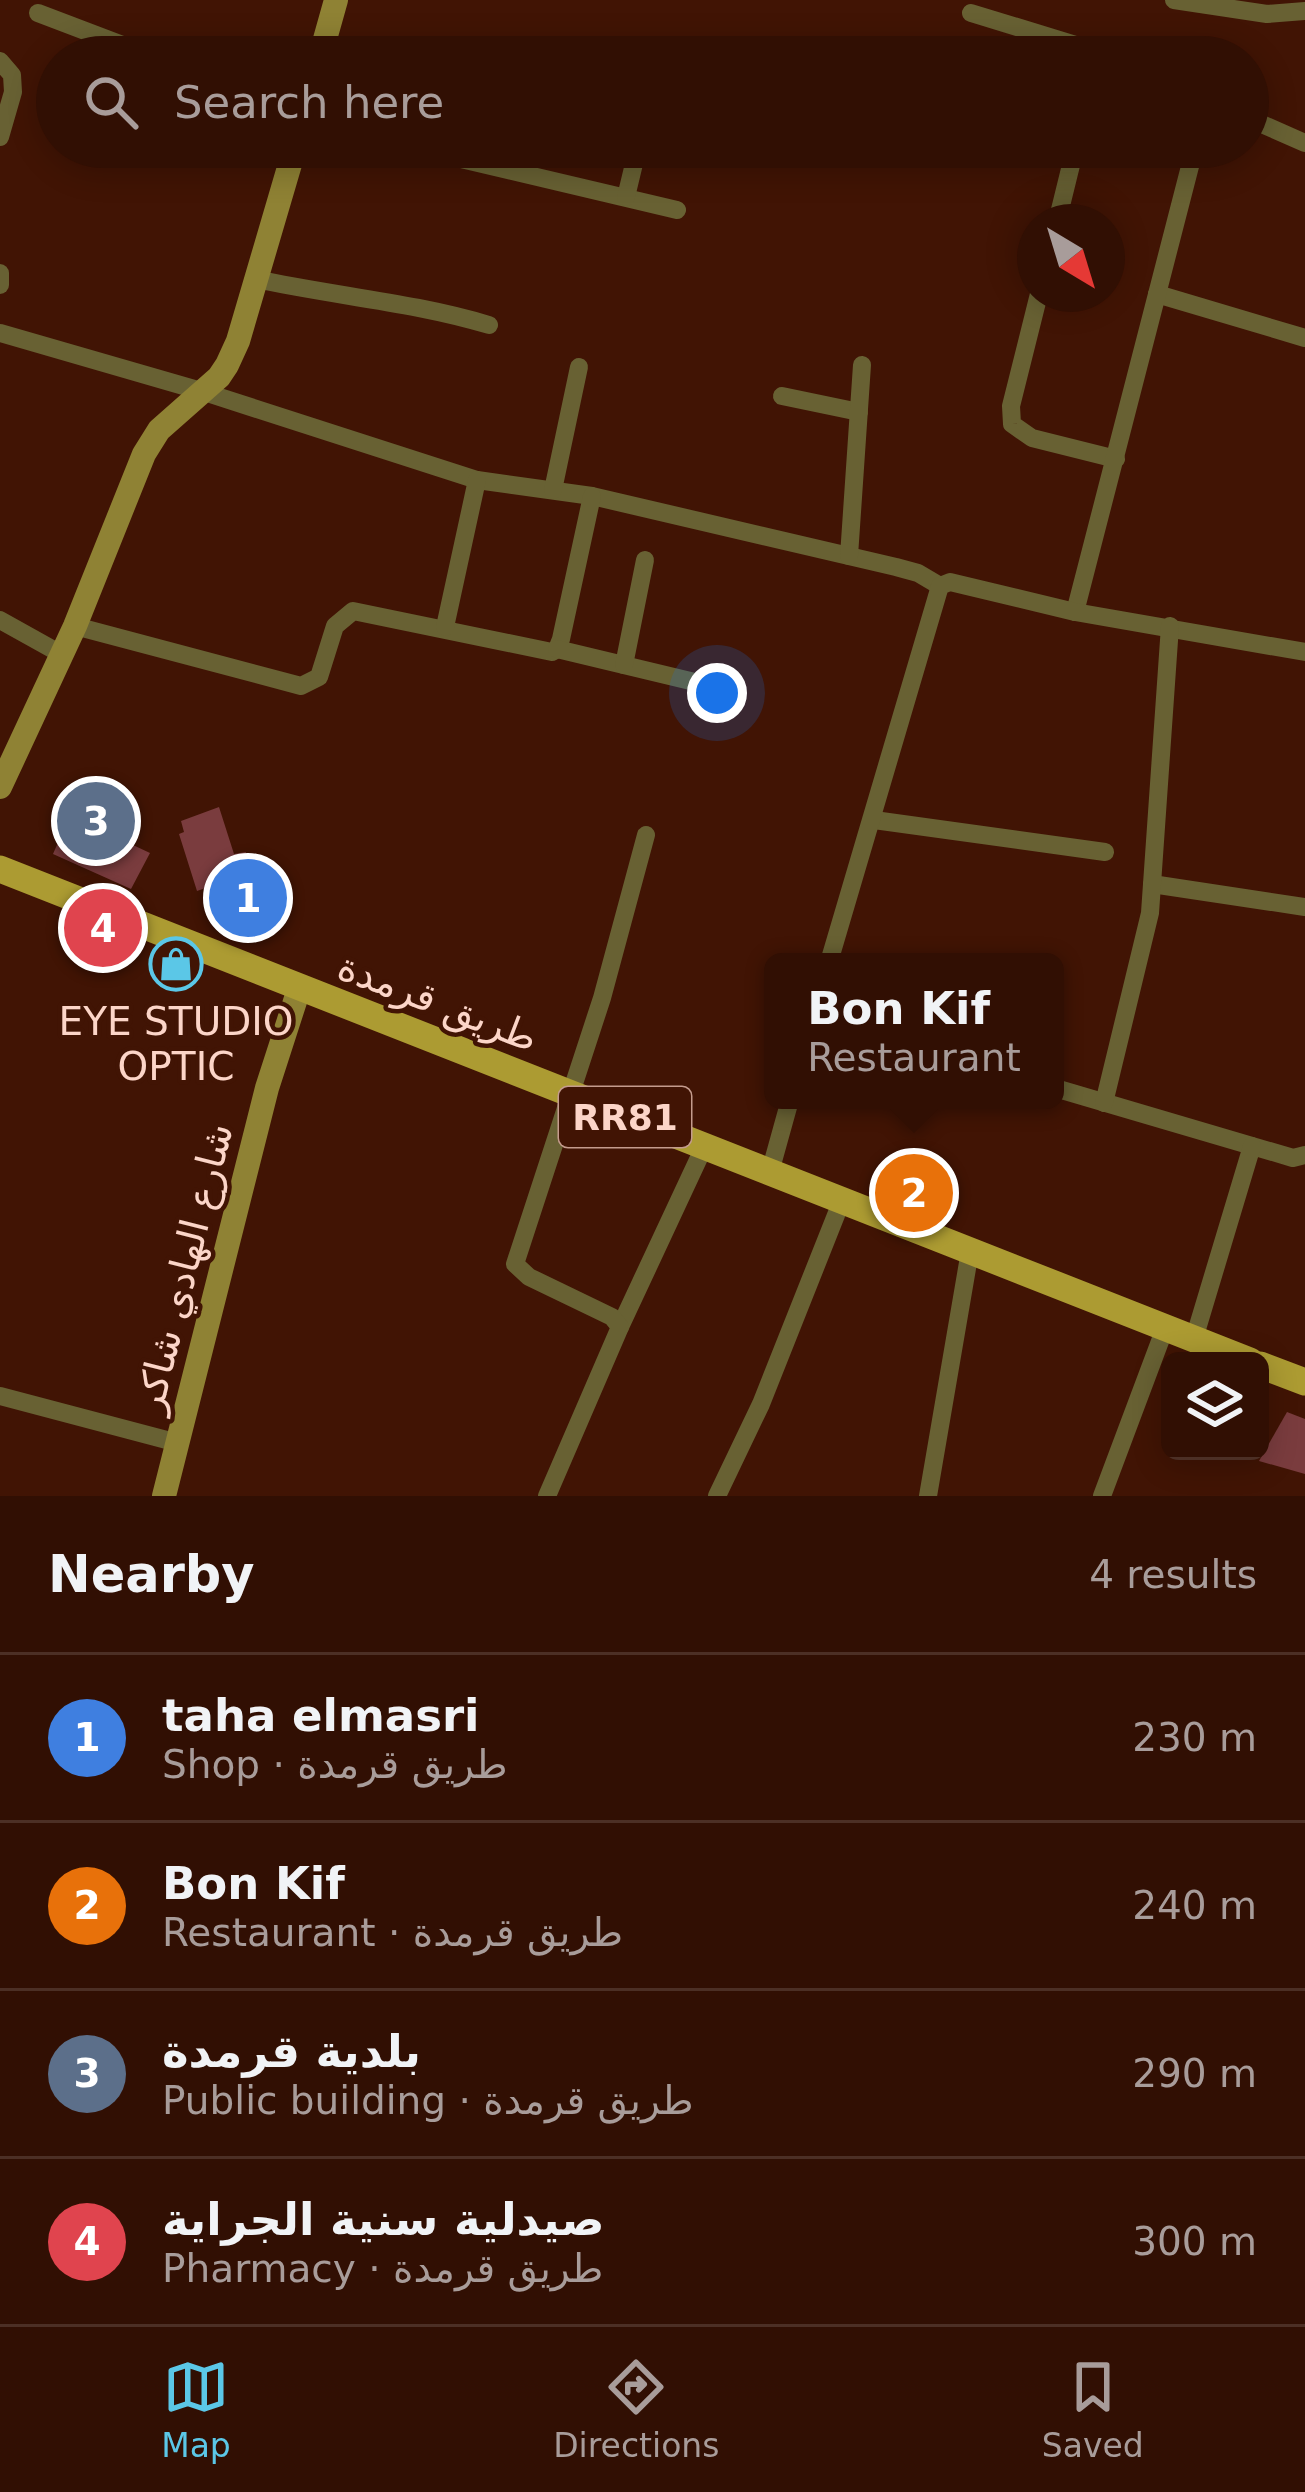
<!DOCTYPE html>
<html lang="en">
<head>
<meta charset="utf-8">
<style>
  :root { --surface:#310f03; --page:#3d1d12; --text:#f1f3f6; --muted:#a89c9a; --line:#4c2f25; --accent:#5bc7e7 }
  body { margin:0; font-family:"DejaVu Sans","Noto Sans Arabic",sans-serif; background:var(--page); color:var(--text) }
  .controls { position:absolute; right:36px; bottom:36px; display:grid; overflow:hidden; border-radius:18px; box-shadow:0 6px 30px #0003 }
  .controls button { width:108px; height:108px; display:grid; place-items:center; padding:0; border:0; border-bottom:3px solid var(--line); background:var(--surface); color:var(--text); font:60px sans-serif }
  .compass { position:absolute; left:1017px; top:204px; width:108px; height:108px; border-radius:50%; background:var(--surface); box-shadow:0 6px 30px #0003; rotate:142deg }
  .you { position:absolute; left:717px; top:693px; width:42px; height:42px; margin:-30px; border:9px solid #fff; border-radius:50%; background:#1a73e8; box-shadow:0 0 0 18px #1a73e833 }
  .badge { display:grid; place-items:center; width:78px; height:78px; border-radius:50%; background:var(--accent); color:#fff; font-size:39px; font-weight:700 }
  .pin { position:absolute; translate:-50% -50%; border:6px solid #fff; box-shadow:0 3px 12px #0006 }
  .popup { position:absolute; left:764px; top:953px; width:300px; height:156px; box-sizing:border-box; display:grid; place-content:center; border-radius:18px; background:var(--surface); filter:drop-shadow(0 3px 9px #0005); font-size:39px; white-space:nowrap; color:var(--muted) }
  .popup b { font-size:45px; color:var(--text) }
  .popup::after { content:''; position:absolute; left:50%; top:100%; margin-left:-24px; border:24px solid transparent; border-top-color:var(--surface) }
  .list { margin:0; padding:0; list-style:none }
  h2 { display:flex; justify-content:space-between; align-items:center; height:156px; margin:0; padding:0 48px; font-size:51px }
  h2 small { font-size:39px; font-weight:400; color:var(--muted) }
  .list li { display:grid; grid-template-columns:78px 1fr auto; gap:36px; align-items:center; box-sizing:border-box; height:168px; padding:0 48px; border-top:3px solid var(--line) }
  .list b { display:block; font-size:45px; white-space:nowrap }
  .list p { margin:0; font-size:39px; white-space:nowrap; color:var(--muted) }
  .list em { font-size:39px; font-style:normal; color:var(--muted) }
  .icon { flex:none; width:66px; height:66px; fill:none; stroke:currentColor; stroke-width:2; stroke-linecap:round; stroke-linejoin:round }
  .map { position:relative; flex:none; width:1305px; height:1496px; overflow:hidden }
  .search { position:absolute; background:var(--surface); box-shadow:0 6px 30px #0003; left:36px; right:36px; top:36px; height:132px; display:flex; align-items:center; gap:30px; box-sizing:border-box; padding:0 42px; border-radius:66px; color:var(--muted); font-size:45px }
  .sheet { height:828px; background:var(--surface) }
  nav { display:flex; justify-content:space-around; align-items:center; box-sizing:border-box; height:168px; border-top:3px solid var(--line); background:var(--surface); font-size:33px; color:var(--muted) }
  nav a { display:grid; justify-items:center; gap:6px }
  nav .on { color:var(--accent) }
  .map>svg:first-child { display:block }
</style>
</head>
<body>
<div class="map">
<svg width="1305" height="1496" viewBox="0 0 1305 1496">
  <rect width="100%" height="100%" fill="#411404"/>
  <g fill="#7a3c3e">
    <path d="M83,785L134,805L116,837L150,853L131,889L53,854Z"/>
    <path d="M219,807L234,854L246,852L239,883L217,891L214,885L197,891L179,834L184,832L181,821Z"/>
    <path d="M1287,1412L1305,1419V1474L1259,1461Z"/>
  </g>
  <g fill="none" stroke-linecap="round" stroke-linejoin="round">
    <g stroke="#686133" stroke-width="18">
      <path d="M1174,0L1267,14L1305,11"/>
      <path d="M38,13L138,51L167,57"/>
      <path d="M971,13L1115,57"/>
      <path d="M0,61L12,75L13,92L0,137"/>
      <path d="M1248,118L1305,143"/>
      <path d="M410,147L677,210"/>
      <path d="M626,197L638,147"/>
      <path d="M1057,222L1071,165V147"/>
      <path d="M0,273V285"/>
      <path d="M256,279C334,296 412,302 489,325"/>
      <path d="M1039,294L1011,406L1012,424L1032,438L1116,459"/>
      <path d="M1157,294L1305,338"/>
      <path d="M0,333L201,391L477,480L592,496L896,567L918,573L940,586"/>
      <path d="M782,396L859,412"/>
      <path d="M553,490L579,367"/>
      <path d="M849,556L862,365"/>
      <path d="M1075,612L1195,147"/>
      <path d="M0,620L61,654"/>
      <path d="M75,626L301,686L319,677L335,626L353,611L552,652L557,649L561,639L592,496"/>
      <path d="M445,627L477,480"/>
      <path d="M557,649L703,684"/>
      <path d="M624,665L645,560"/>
      <path d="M874,820L1105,852"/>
      <path d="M1152,884L1305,907"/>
      <path d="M829,962L940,586L950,582L1075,612L1305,652"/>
      <path d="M1055,1088L1293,1158L1305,1155"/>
      <path d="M1104,1103L1150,913L1170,626"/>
      <path d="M770,1172L790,1100"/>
      <path d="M620,1327L704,1147"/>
      <path d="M1194,1339L1252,1146"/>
      <path d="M0,1396L178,1443"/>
      <path d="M547,1496L620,1327L612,1317L529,1277L515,1264L602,998L646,835"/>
      <path d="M717,1496L761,1404L842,1200"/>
      <path d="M928,1496L970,1251"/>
      <path d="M1102,1496L1165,1328"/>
    </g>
    <g stroke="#8f8234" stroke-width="24">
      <path d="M320,57L336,0"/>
      <path d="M0,787L75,626L144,454L159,430L219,377L227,365L238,341L295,147"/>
      <path d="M164,1496L267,1088L299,989"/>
    </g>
    <g stroke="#ac9b32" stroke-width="27">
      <path d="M0,869L1250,1361"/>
      <path d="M1260,1365L1305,1382"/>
    </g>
  </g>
  <defs>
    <g id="shop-ring" transform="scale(2.7)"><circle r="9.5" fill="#411404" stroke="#5bc7e7" stroke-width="1.5"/><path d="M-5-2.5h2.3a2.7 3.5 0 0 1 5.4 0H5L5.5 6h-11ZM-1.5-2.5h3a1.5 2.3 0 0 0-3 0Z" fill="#5bc7e7"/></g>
  </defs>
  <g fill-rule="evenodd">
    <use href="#shop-ring" x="176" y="964"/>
  </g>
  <g text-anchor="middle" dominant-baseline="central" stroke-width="9" stroke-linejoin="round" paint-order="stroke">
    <rect fill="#411404" stroke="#c49b8d" stroke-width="3" x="559" y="1087" width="132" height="60" rx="9"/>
    <g font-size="36" font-weight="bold" fill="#fcd5c8">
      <text x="625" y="1117">RR81</text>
    </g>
    <g font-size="39" fill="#fcd5c8" stroke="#411404">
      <text transform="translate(438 1002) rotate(21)">طريق قرمدة</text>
      <text transform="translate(184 1268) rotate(-76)">شارع الهادي شاكر</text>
    </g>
    <g font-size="39" fill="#fcd5c8" stroke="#411404">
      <text x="176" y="1021">EYE STUDIO<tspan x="176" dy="45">OPTIC</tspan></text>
    </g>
  </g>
</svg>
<div class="controls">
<button><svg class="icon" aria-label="layers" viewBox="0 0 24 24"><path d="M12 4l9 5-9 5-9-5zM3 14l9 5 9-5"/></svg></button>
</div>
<svg class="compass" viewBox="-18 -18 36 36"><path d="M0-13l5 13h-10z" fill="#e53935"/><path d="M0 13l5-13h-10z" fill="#a89c9a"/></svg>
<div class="you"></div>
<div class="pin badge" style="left:248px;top:898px;background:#3f7fe0">1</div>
<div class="pin badge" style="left:914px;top:1193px;background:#e8710a">2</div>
<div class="popup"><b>Bon Kif</b>Restaurant</div>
<div class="pin badge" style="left:96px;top:821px;background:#5c6f8a">3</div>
<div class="pin badge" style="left:103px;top:928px;background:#e0444e">4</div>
<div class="search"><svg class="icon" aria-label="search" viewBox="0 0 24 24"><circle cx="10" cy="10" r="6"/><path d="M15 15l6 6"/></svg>Search here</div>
</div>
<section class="sheet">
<h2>Nearby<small>4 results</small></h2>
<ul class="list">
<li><span class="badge" style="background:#3f7fe0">1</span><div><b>taha elmasri</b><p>Shop · طريق قرمدة</p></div><em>230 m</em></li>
<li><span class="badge" style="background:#e8710a">2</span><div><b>Bon Kif</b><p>Restaurant · طريق قرمدة</p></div><em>240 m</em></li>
<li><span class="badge" style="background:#5c6f8a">3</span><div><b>بلدية قرمدة</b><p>Public building · طريق قرمدة</p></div><em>290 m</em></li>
<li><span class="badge" style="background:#e0444e">4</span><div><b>صيدلية سنية الجراية</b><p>Pharmacy · طريق قرمدة</p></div><em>300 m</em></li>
</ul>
</section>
<nav>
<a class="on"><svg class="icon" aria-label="map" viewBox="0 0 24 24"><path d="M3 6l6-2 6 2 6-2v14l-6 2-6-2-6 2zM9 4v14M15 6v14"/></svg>Map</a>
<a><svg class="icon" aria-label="directions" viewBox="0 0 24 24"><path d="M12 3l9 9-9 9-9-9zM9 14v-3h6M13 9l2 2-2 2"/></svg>Directions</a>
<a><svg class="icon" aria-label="saved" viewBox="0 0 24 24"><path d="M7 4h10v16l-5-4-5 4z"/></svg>Saved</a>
</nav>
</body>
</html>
